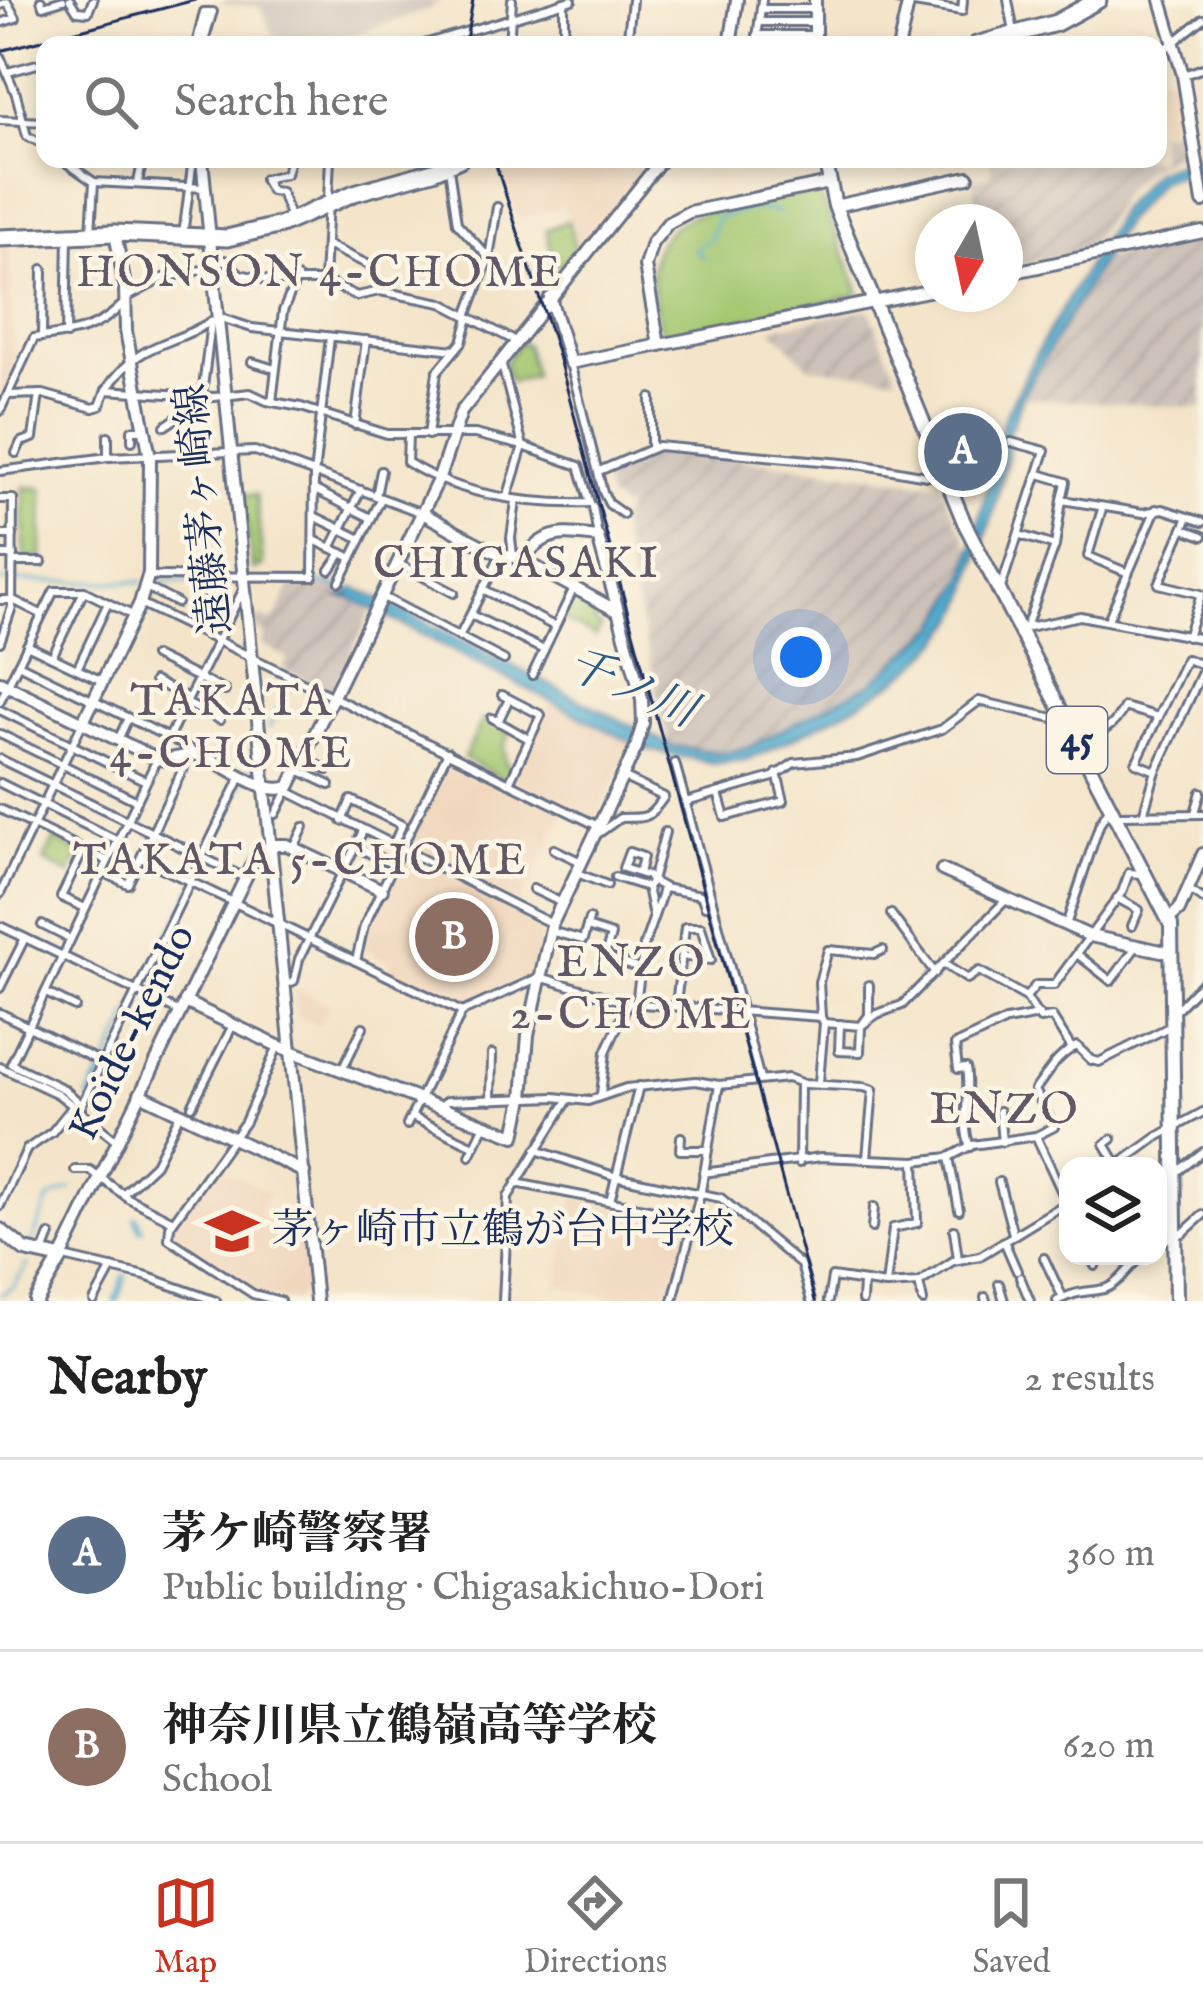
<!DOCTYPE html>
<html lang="en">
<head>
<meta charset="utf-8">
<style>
  :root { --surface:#fff; --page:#f6f6f6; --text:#222; --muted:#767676; --line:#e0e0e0; --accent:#c8321e }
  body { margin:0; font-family:"IM FELL English","Noto Serif JP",serif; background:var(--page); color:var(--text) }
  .controls { position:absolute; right:36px; bottom:36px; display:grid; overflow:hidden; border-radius:24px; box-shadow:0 6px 18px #0003 }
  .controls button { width:108px; height:108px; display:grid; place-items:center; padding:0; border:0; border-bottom:3px solid var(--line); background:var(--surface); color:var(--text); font:60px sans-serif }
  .compass { position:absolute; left:915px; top:204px; width:108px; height:108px; border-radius:50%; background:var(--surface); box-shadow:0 6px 18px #0003; rotate:189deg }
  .you { position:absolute; left:801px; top:657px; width:42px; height:42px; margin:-30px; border:9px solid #fff; border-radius:50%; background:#1a73e8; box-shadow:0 0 0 18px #1a73e833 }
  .badge { display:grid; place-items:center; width:78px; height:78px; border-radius:50%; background:var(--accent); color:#fff; font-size:39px; font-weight:700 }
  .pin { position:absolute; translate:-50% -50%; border:6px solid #fff; box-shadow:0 3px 12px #0006 }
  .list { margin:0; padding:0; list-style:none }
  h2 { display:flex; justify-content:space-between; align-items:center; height:156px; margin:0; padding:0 48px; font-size:51px }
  h2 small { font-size:39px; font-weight:400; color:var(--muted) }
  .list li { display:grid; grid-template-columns:78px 1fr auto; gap:36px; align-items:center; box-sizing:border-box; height:192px; padding:0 48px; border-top:3px solid var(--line) }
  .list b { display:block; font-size:45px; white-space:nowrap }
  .list p { margin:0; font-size:39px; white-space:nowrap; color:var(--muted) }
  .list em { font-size:39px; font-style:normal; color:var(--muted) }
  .icon { flex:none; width:66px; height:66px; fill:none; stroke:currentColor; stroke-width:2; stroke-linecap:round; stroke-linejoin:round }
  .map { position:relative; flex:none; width:1203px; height:1301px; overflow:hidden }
  .search { position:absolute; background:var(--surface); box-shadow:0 6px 18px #0003; left:36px; right:36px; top:36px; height:132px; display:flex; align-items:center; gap:30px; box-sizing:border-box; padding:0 42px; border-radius:24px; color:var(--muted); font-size:45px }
  .sheet { height:540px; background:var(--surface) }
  nav { display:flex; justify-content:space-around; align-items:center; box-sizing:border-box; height:168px; border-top:3px solid var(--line); background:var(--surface); font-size:33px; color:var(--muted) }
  nav a { display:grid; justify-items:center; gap:6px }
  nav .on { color:var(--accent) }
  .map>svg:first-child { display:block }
</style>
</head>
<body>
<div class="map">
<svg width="1203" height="1301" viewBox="0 0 1203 1301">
  <defs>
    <pattern id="industrial-furrows" width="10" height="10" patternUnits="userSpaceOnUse" patternTransform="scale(3)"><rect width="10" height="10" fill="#cec2b9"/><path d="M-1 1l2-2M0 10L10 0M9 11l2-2" fill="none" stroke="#b0a7a1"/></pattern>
  </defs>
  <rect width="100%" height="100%" fill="#fcf5e5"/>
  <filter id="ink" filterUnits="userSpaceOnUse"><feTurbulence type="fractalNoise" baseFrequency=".00833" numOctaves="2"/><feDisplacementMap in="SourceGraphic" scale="24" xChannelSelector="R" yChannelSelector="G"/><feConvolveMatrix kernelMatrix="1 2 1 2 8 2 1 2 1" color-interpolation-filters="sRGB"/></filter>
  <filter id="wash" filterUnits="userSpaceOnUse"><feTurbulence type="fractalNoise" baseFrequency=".004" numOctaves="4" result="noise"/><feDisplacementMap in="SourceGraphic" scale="48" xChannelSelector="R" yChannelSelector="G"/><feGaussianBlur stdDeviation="2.7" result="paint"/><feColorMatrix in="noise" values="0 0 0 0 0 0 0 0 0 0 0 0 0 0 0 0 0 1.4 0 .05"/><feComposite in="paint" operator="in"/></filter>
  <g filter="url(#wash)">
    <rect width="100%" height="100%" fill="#f4e5ca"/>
    <g fill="#f0d6bc">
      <path d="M1158,73L1179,79L1187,125L1158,129Z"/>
      <path d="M497,159H645L646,168L579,252L564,207L518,219Z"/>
      <path d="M8,244L16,371L0,408V246Z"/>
      <path d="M550,703L632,745L594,822L512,781Z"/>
      <path d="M444,767L479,783L485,773L565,812L520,904L403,847Z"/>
      <path d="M405,854L544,922L534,976L464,1008L387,974L391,963L362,947L368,926Z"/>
      <path d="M294,988L331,1005L317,1026L295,1016Z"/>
      <path d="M215,1165L269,1193L258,1214L304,1237L309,1294L300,1292L296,1301H287L254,1293L171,1241L172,1226Z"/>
      <path d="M575,1197L689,1221L668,1301H636L557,1286Z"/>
    </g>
    <g fill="url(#industrial-furrows)">
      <path d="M1184,128L1190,150L1169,156L1144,170L1123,192L1087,250L1005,269V222H981L972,179L992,174L989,159H1158V132Z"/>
      <path d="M1203,238V408L1025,398L1101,259Z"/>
      <path d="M869,309L897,377L810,367L771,328Z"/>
      <path d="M656,448L940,484L972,553L957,594L927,637L854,692L753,745L718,752L669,744L618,523L627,511L608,498L602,475Z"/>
      <path d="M314,585L352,591L338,597L340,602L349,599L371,611L332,693L283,669L288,658L262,645L266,634L256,629L255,617L274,621L291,586Z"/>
    </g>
    <path fill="#cec2b9" d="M224,0H441L427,10L352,35L349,42L339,45H278L260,6L225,4Z"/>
    <g fill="#a5c872" stroke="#607c68" stroke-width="3">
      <path d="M818,190L859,290L855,296L666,336L661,333C652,283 636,243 691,216Z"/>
      <path d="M568,221L577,257L555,266L546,230Z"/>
      <path d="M520,342L526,345L534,376L510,382L504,364Z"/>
      <path d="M24,487L43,488L42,558H24Z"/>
      <path d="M242,495H256L263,566L253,570Z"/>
      <path d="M573,596L600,610L594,622L601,626L596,636L561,619Z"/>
      <path d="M483,719L510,732L504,746L506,764L513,768L507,781L464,758Z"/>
      <path d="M54,840L80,852L70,874L44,861Z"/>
    </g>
    <path fill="#50abce" stroke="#366d96" stroke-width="3" d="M1203,153V168L1161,180L1125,220L1024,393L1007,437L1010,440C1002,476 995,512 982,546C973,570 972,593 959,615C920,683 831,717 766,752L744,760L715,763L644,749L351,598H338L352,593L354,588L367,593L672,746L724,753L752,746L871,683L937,627L966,576L1004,418L1035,356L1121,208L1155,171Z"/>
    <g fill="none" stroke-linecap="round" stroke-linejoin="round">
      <g stroke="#50abce" stroke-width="3">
        <path d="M703,258L695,249L711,238L717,218L756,208L779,212"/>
        <path d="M0,581L142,582"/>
        <path d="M156,582H237"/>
        <path d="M247,582H317L356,591"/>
        <path d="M269,728L292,681"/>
        <path d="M248,772L256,755"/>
        <path d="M106,1066L244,781"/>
        <path d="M31,1245L49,1199L71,1189"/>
        <path d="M0,1295L14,1286L28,1264"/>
      </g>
      <g stroke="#50abce" stroke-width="6">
        <path d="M90,1098L106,1066"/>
        <path d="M136,1218L141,1229"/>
        <path d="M116,1301L125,1276"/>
      </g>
    </g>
  </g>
  <g filter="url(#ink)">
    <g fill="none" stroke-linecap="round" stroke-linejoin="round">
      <g stroke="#676f84" stroke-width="12">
        <g id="street">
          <path d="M41,0L43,6L63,0"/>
          <path d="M70,0L77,11L88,12L93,0"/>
          <path d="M896,0L962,11L963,0"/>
          <path d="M1008,0L1014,32"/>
          <path d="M564,2V45"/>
          <path d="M0,5L7,2L16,18L0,23"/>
          <path d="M761,9H815"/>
          <path d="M759,22H815"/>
          <path d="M757,35H815"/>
          <path d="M1174,42L1203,19"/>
          <path d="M196,45L204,12H213"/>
          <path d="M421,45L572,0"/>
          <path d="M509,45L512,0"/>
          <path d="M627,45L632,0"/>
          <path d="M756,45L762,0"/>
          <path d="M1122,45H1123"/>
          <path d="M1158,55L1171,44"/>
          <path d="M0,56L16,94L27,136L45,145"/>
          <path d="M8,72L37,64L45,66"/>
          <path d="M1184,75L1203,68"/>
          <path d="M0,120L45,122"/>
          <path d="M61,159L94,182L205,188"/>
          <path d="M449,168L457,223L489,258L467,316"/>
          <path d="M264,179L271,191L281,192L290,217"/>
          <path d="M264,179L286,174L290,159"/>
          <path d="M138,182L143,159"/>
          <path d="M91,233L94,182"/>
          <path d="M183,235L193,159"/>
          <path d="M327,245L367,264"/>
          <path d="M489,258L497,207"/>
          <path d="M211,263L225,260L240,274L272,281H324L357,296L380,291L442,303L515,341"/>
          <path d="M324,281L330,159"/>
          <path d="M128,297L163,278L211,268"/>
          <path d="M224,319L252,328L455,350"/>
          <path d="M66,335L68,236"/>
          <path d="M42,336L43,269"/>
          <path d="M252,362L275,369"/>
          <path d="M570,363L603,492L609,504L623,514"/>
          <path d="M106,390C141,339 166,349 212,321"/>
          <path d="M8,395L43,394L93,408L100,406L106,390L214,397L250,393L267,401L301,407L387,434H475L523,446L507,498"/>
          <path d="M202,396L211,322"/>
          <path d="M651,398V447"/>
          <path d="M272,402L283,311L297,278"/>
          <path d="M0,411L34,338C71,333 95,332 122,305"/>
          <path d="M355,425L366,340"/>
          <path d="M165,426L181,415L187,395"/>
          <path d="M428,435L437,372L462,342L469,318"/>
          <path d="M108,436V457"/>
          <path d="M408,436L407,462C460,496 530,505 590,503L579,466L523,446L501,362"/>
          <path d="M132,441V430H143"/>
          <path d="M16,453L21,442L33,438L39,394"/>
          <path d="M0,471L108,457L255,451L422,513"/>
          <path d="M599,471L658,446L864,465L927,476L943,473"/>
          <path d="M1039,474L1066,482L1062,500"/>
          <path d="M315,490L371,518"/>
          <path d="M376,496L381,471"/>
          <path d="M0,499H13L12,607L0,642"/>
          <path d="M593,507L598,537"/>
          <path d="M1102,509L1088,556L1126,572"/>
          <path d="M316,517L361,539"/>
          <path d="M1188,517L1159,584L1201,594"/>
          <path d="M1184,529L1203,536"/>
          <path d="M0,535H13"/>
          <path d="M1020,535L1055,546"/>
          <path d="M314,540L352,558"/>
          <path d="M331,548L361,490"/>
          <path d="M0,555H13"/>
          <path d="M513,556L511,538L516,501"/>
          <path d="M13,562H42"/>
          <path d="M399,564L454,593"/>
          <path d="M330,570L342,553"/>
          <path d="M150,576L313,577L314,475L330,337"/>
          <path d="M340,582L381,499"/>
          <path d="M146,587L177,603"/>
          <path d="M1001,588L1045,451L1011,442"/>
          <path d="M483,589L554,626"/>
          <path d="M383,597L504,660"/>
          <path d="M195,599L228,615"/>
          <path d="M0,600H13L41,614"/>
          <path d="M140,603L598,826"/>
          <path d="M471,615L544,650"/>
          <path d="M1108,620L1156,509"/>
          <path d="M1026,627L1055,546L1062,500L1143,513L1163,509L1203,522"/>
          <path d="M1024,628L1080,616L1203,639"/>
          <path d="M459,637L501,554"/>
          <path d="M1187,637L1201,595"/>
          <path d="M27,645L102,681"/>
          <path d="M154,656L225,691"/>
          <path d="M52,657L84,591"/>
          <path d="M18,664L188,747L194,753"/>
          <path d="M77,669L108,603"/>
          <path d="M532,675L574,588"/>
          <path d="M154,681L188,698"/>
          <path d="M502,695L541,715L509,783"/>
          <path d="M0,701L54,591H84L132,615"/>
          <path d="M186,703L220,720"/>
          <path d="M0,710L146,781"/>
          <path d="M1158,717L1186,659L1203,665"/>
          <path d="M492,718L529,739"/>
          <path d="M498,722L509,699"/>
          <path d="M0,734L137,801"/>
          <path d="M1074,734L1079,731C1100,738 1115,726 1124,707L1158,717L1136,763L1156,771L1143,815"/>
          <path d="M169,737L242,592"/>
          <path d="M118,740L128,718"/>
          <path d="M0,759L245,878"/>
          <path d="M305,759L328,770"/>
          <path d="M675,763L760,1079"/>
          <path d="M298,770L330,785"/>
          <path d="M1156,771L1203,670"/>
          <path d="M0,783L118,841"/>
          <path d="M285,790L552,924"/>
          <path d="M718,793L725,817L784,801L777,773"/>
          <path d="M686,802L773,777L794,763L857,757L942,729L979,701L1062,720"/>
          <path d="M0,809L108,861"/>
          <path d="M1195,813L1201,792"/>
          <path d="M276,814L286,794"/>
          <path d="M1119,815L1203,814"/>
          <path d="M342,821L351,800L402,825L393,845"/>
          <path d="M599,833L620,818C647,817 647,821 664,797L623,777"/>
          <path d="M357,847L394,865"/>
          <path d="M294,848L304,827"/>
          <path d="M84,849L61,897L85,908"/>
          <path d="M554,849L581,862"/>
          <path d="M141,858L462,1012"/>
          <path d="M103,872L128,884L189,756"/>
          <path d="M577,873L607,885"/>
          <path d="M639,873L643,857L629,852L623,868L648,876L651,882"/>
          <path d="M615,877L647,887"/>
          <path d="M651,883L647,887L653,916"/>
          <path d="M664,888L701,895L705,906"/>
          <path d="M533,889L562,903"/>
          <path d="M1189,890L1203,899"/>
          <path d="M0,894L83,722"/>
          <path d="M1117,898L1139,910L1132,926"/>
          <path d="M891,914L935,973"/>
          <path d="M42,925L70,939"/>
          <path d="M1066,925L1100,823L1108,810"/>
          <path d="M0,926L180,1012"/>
          <path d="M587,927L611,935L605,956L639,969"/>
          <path d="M550,931L583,940L589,919"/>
          <path d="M1077,954L1111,981L1136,947"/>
          <path d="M356,961L364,926L448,752"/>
          <path d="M944,964L967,979L979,971L1026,997L1040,1019L1052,1017L1071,1047"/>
          <path d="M286,984L294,981L299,959L363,831"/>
          <path d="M0,988L25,938"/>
          <path d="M46,993L75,1007"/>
          <path d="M1026,997L1036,985H1054L1122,892L1129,873L1141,874"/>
          <path d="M636,1003L644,945L661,896L663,887L652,881L665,832"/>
          <path d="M676,1005L685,927H701L711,960L682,956"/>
          <path d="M1171,1009L1179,1007L1203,982"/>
          <path d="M0,1013L103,1063"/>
          <path d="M821,1017L819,982L828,950L874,954L883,950"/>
          <path d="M840,1024L839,1051L860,1052L861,1026L869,1015V985"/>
          <path d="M278,1046L245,1122L170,1226L169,1239L253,1294L280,1301"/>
          <path d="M0,1067L58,1094L117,1141"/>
          <path d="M342,1070L363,1027"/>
          <path d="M819,1082L824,1023"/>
          <path d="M601,1094L606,1052L628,1003"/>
          <path d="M491,1100L492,1054"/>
          <path d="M82,1105L64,1089L11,1064L157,759"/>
          <path d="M192,1106L233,1025"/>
          <path d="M440,1106L447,1101L555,1097L588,1101L626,1088L696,1081L719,1085L788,1078L804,1084L864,1087L873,1090L867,1158"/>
          <path d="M79,1110L240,779"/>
          <path d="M999,1111L1002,1142"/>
          <path d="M412,1117L474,1146"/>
          <path d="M407,1125L462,1012L540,977L628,1003L821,1017L824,1023L861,1026L877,1014L902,1005L1007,899"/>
          <path d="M1036,1136L1067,1203"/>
          <path d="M681,1137L680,1150H706"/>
          <path d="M1112,1139L1105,1144L1118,1166"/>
          <path d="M970,1147C960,1120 971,1095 966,1068L958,1069L955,1045L1006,1021L1039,1015"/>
          <path d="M536,1150L614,1176L721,1198L801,1265L811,1301"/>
          <path d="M470,1156L485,1125"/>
          <path d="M949,1157L959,1210"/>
          <path d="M799,1163L800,1083"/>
          <path d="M1117,1166L1157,1137L1203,1112"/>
          <path d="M75,1170H90L128,1198L173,1221"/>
          <path d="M1177,1172L1203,1152"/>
          <path d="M703,1173L821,1157L915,1161L949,1157L972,1145L1036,1136L1054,1127L1035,1090C1048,1073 1057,1055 1077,1046L1091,1060L1099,1062L1171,1026"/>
          <path d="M999,1182L1013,1234"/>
          <path d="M516,1183L694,1218"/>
          <path d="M123,1194L155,1164L179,1116"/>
          <path d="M610,1201L639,1086"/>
          <path d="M0,1206L27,1149L52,1132L73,1106"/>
          <path d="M872,1228L874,1207"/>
          <path d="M954,1230L958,1259"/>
          <path d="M1004,1241L1017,1271"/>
          <path d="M1158,1243L1183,1233L1203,1215"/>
          <path d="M43,1253L50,1235"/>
          <path d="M64,1257L145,1276L216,1301"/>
          <path d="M1044,1258L1063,1298"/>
          <path d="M1094,1264L1095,1266"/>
          <path d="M1020,1277L1030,1301"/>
          <path d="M919,1283L923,1301"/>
          <path d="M999,1284L1004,1301"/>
          <path d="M886,1285L893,1228L917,1223L915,1161"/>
          <path d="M985,1297L986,1301"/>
          <path d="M94,1301L112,1268"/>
          <path d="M503,1301L508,1197L568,1100"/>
          <path d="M673,1301L701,1191L719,1085"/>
          <path d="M828,1301L832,1277L886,1285L919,1283L953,1261L980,1256L1068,1202"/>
          <path d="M862,1301L863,1283"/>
          <path d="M1057,1301C1079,1290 1084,1293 1104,1289C1119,1285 1130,1265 1142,1256"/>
        </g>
      </g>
      <g stroke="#676f84" stroke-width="16">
        <g id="secondary">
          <path d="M815,0V45"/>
          <path d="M1161,0L1183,75L1203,202"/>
          <path d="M201,45L210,14"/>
          <path d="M730,45L737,0"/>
          <path d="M899,45L909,0"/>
          <path d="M202,159L316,1301"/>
          <path d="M835,206L968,177"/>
          <path d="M1005,274L1203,232"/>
          <path d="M550,298L570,363L933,290"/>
          <path d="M659,345L645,266L652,243L668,223L689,212L829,183"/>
          <path d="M517,557L617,611"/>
          <path d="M0,682L157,759C175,762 189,750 206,757C229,767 264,796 289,787L439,478L461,412L662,159"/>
          <path d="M83,722L140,603L149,573L150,457L126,331L125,286L115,233"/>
          <path d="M272,845H287L382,890"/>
          <path d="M942,870L1090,936L1171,953"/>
          <path d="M1169,919L1179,910L1203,854"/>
          <path d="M185,1002L278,1046L515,1136L523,1098L528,1035L552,924L636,748L643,723L642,699L598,537C579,535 559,530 542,541C534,546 528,555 518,557C499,560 443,523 422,513"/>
          <path d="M140,1094L304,1172"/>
          <path d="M61,1258L256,856L272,845"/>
        </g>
      </g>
      <g stroke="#676f84" stroke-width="18">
        <g id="primary">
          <path d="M825,159L835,206L964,522L1171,925L1176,1301"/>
          <path d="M0,1230L25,1250L61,1258L36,1301"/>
        </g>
      </g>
      <g stroke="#676f84" stroke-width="21">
        <g id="highway">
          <path d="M976,45L1056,23L1098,0"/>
          <path d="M0,238L115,233L227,238L281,225L354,193L433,171L460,159"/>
        </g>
      </g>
      <use href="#street" stroke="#fff" stroke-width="6"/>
      <use href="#secondary" stroke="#fff" stroke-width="10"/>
      <use href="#primary" stroke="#fff" stroke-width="12"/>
      <use href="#highway" stroke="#fff" stroke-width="15"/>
      <g stroke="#1b2f5e" stroke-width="3">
        <path d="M465,45L473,0"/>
        <path d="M0,51L195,0"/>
        <path d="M494,159L561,364"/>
        <path d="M557,352L815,1301"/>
      </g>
    </g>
  </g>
  <defs>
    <g id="school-bare" transform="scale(4.14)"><path d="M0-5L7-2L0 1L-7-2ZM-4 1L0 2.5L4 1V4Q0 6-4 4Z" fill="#c8321e" stroke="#fcf5e5" stroke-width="2.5" paint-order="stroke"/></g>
  </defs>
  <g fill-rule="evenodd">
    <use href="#school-bare" x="232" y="1231"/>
  </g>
  <g text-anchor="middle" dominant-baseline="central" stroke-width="9" stroke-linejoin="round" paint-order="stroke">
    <rect fill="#fcf5e5" stroke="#5e6a86" stroke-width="3" x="1047" y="707" width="60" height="66" rx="9"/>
    <g font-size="39" font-weight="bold" fill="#1b2f5e">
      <text x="1077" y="740">45</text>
    </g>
    <g font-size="42" fill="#1b2f5e" stroke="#fcf5e5">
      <text transform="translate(205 509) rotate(-96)">遠藤茅ヶ崎線</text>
      <text transform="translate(133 1033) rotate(-64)">Koide-kendo</text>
    </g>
    <g font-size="42" fill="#1b2f5e" stroke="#fcf5e5" text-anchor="start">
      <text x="272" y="1231">茅ヶ崎市立鶴が台中学校</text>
    </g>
    <g font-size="45" letter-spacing="3" fill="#625767" stroke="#fcf5e5">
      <text x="320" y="273">HONSON 4-CHOME</text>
      <text x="517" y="564">CHIGASAKI</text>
      <text x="232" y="702">TAKATA<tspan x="232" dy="52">4-CHOME</tspan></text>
      <text x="301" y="861">TAKATA 5-CHOME</text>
      <text x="632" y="963">ENZO<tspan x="632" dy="52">2-CHOME</tspan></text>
      <text x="1005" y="1110">ENZO</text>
    </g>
    <g font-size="45" font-style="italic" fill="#2e5a85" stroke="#fcf5e5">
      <text transform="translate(631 689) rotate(23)">千ノ川</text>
    </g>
  </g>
</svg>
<div class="controls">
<button><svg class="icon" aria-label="layers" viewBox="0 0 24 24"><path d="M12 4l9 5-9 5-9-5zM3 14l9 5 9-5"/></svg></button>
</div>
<svg class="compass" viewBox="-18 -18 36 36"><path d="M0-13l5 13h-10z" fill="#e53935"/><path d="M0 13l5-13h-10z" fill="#767676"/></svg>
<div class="you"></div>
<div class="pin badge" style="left:963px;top:452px;background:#5c6f8a">A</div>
<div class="pin badge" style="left:454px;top:937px;background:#8d6e63">B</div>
<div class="search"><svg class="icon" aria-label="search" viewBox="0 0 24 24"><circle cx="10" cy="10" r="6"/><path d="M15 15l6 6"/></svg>Search here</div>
</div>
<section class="sheet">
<h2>Nearby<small>2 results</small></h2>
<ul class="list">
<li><span class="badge" style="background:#5c6f8a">A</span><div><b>茅ケ崎警察署</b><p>Public building · Chigasakichuo-Dori</p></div><em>360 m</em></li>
<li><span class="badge" style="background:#8d6e63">B</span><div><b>神奈川県立鶴嶺高等学校</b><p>School</p></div><em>620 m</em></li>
</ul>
</section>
<nav>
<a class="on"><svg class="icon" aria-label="map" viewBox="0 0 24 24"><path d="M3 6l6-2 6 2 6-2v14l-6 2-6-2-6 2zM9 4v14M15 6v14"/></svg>Map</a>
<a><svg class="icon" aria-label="directions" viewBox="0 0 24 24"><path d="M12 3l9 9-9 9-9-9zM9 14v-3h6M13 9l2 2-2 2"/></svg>Directions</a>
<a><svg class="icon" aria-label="saved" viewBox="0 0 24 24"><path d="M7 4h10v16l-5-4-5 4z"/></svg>Saved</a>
</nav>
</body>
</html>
